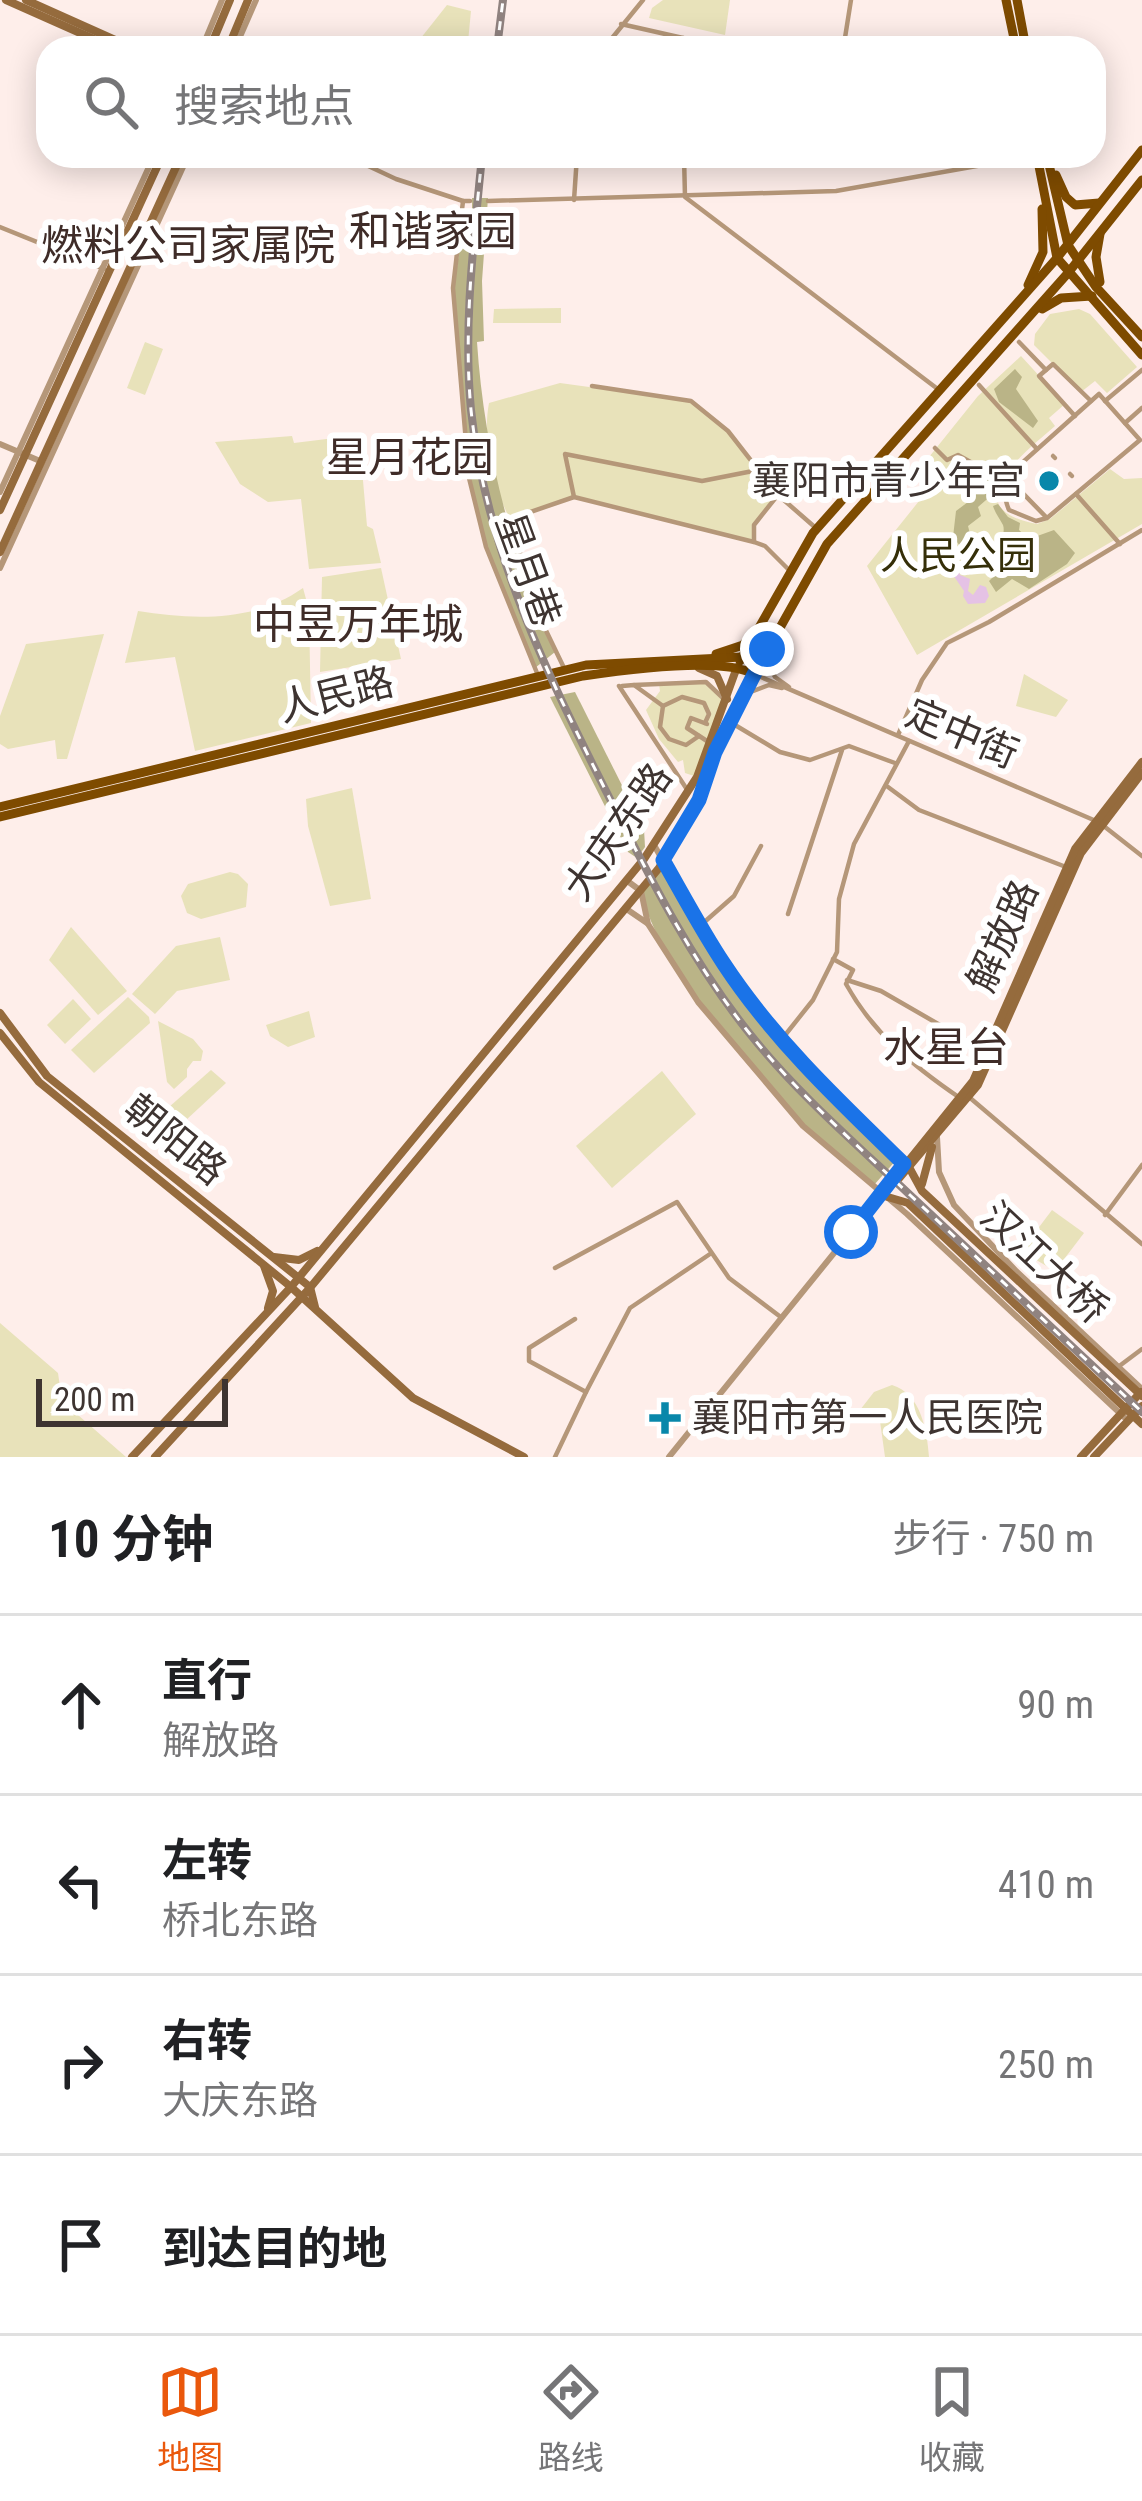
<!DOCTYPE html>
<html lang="zh">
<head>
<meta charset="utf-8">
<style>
  :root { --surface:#fff; --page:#f2f2f2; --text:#202124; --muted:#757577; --line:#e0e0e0; --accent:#ea580c }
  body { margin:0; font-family:"Roboto Condensed","Noto Sans SC",sans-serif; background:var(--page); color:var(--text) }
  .scale { position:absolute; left:36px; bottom:30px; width:192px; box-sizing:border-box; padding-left:12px; border:6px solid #3e3431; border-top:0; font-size:33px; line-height:42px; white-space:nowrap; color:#3e3431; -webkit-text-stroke:9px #fff; paint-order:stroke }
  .stop { position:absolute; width:36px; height:36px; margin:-27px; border:9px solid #1a73e8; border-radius:50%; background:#fff }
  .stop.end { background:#1a73e8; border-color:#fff; box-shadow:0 3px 12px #0008 }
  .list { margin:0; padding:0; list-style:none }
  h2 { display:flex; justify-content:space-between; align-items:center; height:156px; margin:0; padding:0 48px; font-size:51px }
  h2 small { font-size:39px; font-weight:400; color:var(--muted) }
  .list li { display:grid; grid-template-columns:78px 1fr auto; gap:36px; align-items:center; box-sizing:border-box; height:180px; padding:0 48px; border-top:3px solid var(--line) }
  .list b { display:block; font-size:45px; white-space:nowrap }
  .list p { margin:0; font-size:39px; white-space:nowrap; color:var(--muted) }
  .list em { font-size:39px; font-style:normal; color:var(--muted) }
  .icon { flex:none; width:66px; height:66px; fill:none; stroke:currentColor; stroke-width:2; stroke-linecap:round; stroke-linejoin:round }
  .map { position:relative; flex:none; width:1142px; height:1457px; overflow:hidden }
  .search { position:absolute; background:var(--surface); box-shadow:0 6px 30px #0003; left:36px; right:36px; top:36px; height:132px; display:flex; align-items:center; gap:30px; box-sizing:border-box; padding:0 42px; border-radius:36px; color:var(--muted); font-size:45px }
  .sheet { height:876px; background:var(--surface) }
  nav { display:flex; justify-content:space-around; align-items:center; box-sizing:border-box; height:168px; border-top:3px solid var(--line); background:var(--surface); font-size:33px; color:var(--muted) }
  nav a { display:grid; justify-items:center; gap:6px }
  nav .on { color:var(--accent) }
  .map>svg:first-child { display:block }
</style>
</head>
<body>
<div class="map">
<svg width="1142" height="1457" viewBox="0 0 1142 1457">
  <rect width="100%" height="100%" fill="#feeeea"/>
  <g fill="#e8e2ba">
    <path d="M663,0H730L725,35L649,18L652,8Z"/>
    <path d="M447,5L471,11L468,42L460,48H413Z"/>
    <path d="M561,308V323H493L494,309Z"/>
    <path d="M1079,309L1090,314L1137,367L1107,393L1095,381L1081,392L1034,345L1035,334L1050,314Z"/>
    <path d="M145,342L163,349L145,395L127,388Z"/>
    <path d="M1021,356L1065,404L1049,418L1055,426C1024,453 952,508 1037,524L1050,519L1110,469L1124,479L1142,478V524L917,655L867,566L935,481L931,470L921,467L978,396Z"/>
    <path d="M560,383L691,401L728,431L778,495L754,525V542L574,497L510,519C493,487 482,439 489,403Z"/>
    <path d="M359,435L367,526L373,529L381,563L309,569L301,499L268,502L240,484L215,442L292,436L294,443Z"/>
    <path d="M381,568L401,659L320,672L322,577Z"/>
    <path d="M303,588L309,610L311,723L195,751L175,657L125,663L138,611C194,620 255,622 303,588Z"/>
    <path d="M104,634L67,759H57L55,740L8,749L0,744V716L26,644Z"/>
    <path d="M1024,674L1068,700L1056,717L1016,706Z"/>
    <path d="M706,682L727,702L697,777L685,773L683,760L678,762L659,739L646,710L660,691L659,684Z"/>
    <path d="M352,788L371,899L330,906L308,826L306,799Z"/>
    <path d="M230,872L238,874L248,884L246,907L201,919L187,913L181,896L188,884Z"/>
    <path d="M71,927L127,991L98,1015L49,960Z"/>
    <path d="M220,937L230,980L177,991L155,1014L132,994L176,946Z"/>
    <path d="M128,997L149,1017L150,1023L94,1073L71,1050Z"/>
    <path d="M73,999L91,1019L65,1044L47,1025Z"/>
    <path d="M309,1011L315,1037L288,1047L270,1036L266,1025Z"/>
    <path d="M158,1021L193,1039L203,1051L201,1061H193L187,1069V1077L174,1089L167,1082Z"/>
    <path d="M211,1070L226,1083L159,1145L143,1130Z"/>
    <path d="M662,1071L696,1114L612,1188L576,1146Z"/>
    <path d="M1052,1210L1084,1233L1055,1271L1021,1251Z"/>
    <path d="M0,1323L58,1373L62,1401L126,1457H0Z"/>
    <path d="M892,1385C921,1394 927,1430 929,1457H885L879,1414L860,1410L874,1392Z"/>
  </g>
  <g fill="#bab487">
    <path d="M472,198H488L482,281L484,341L477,342C484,449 511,554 555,652L535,668L486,547L469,478L454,288L465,210L472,209Z"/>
    <path d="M1015,369L1022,377L1016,389L1038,421L1033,428L999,402L994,389Z"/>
    <path d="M987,460L992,461L993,494L978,507L981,516L968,526L973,546L968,556L953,537L956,511L968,502L953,482L972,471L975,474Z"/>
    <path d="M998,504L1008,517L1020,523L1019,530L1029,539L1054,530L1075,553L1067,564L1029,589L1012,579L996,592L989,581L994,576C993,557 1007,537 1003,525C1000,519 995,513 993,506Z"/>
    <path d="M575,692L644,829L645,847L637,858L628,852L550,697Z"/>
    <path d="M663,860L724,965L782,1039L898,1158L874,1185C850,1165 824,1147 803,1125C749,1069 658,966 641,891Z"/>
  </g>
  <path fill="#e5c2e5" d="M925,532H939L951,551L947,556L957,565L960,575L970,579L968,591L973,595L980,585L986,587L989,596L985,603L968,604L963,596L964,591L949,569L944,571L938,558L942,554Z"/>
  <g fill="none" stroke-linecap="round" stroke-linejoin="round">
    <g stroke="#b59779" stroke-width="4.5">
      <path d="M1019,342L1046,370"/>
      <path d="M979,385L1037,449"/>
      <path d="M1105,401L1142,370"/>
      <path d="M1075,416L1039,376L1053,364L1091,401"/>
      <path d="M1125,423L1142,408"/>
      <path d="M935,448L947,460L958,455L983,469L999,466L1013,471L1099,394L1140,440L1047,518L1036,521L1009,510C1002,493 1004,485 1013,471"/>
      <path d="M1053,456L1055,458"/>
      <path d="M1070,474L1072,476"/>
      <path d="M1008,478L1046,517"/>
      <path d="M1076,494L1120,544"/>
      <path d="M574,497L565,454L702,481L758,470"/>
      <path d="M510,519L574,497L754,542L765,546L790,571"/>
      <path d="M754,542V525L777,496"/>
      <path d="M634,685L706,682L724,699"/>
      <path d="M619,686L688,791"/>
      <path d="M622,686L634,685L663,706"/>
      <path d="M707,724L691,718L687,728L710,743"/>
      <path d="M699,736L686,745L669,739L660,727L663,706L682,697L704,703L709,714L705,723"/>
    </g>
    <g stroke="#b59779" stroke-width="4.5">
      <path d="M621,24L683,38"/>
      <path d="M604,48L643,0"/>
      <path d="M683,48V38L732,48"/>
      <path d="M834,48L844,44L851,0"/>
      <path d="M347,156L396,179L463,201"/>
      <path d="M684,156L685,197L939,390"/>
      <path d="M574,200L577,156"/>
      <path d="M470,201H463L453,288L469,478L486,547L537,673"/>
      <path d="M488,201L836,191L1034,156"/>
      <path d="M0,227L104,269"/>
      <path d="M592,386L691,401L728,431L778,495L817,529"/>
      <path d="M510,519L538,614L565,670"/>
      <path d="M766,660L775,677L789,687"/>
      <path d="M754,674L1096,821"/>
      <path d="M748,693L769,685L782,688"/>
      <path d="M730,722L780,752L810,760L849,746L895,763"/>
      <path d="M898,735L922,680L947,643L989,622L1142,530"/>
      <path d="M888,787L919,810L1066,867"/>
      <path d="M1105,827L1142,856"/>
      <path d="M788,914L842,750"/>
      <path d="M701,925L734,896L761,846"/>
      <path d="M833,959L853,970L846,984C873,1033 913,1066 960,1098"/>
      <path d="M847,980L881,991L985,1051"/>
      <path d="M782,1039L813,1000L837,952L839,899L854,844L909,741"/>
      <path d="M969,1097L1142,1244"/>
      <path d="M1105,1215L1142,1165"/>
      <path d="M555,1268L677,1202L729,1278L782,1318"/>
      <path d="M1118,1367L1142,1349"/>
      <path d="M586,1392L630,1308L710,1254"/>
      <path d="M555,1457L586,1392L529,1361V1348L575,1319"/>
    </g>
    <g stroke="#b59779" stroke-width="6">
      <path d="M202,48L222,0"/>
      <path d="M235,48L256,0"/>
      <path d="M0,444L40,461"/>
      <path d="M0,492L154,156"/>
      <path d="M0,568L188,156"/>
      <path d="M654,845C677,885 699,928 725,966C777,1042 842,1104 908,1167"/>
      <path d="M626,880L641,891L648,924L698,1002L803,1126L907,1214L1124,1417"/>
      <path d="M625,908L647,923"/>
      <path d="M937,1137L939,1172L954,1205L1016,1271L1142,1389"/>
      <path d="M669,1457L881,1195"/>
    </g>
    <g stroke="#956b3d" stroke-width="8">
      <path d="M6,0L114,48"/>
      <path d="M26,0L133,48"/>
      <path d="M210,48L230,0"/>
      <path d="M228,48L248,0"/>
      <path d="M0,510L162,156"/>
      <path d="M0,552L181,156"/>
      <path d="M699,668L717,676L727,699"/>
      <path d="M0,1013L47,1076L310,1287L315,1307"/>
      <path d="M0,1033L39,1082L291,1287L413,1398L524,1457"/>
      <path d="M910,1169L922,1191L1142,1396"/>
      <path d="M896,1182L978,1085L1081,853L1142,773"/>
      <path d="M922,1184L932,1147"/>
      <path d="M881,1195L973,1081L1075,849L1142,762"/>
      <path d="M881,1195L908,1203L1142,1424"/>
      <path d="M274,1257L299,1260L317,1251"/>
      <path d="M264,1266L273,1291L268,1308"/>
      <path d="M132,1457L291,1287L644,859L697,777L737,667"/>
      <path d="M155,1457L309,1289L659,868L699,799L715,752L754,674"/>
      <path d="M1081,1457L1141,1392"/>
      <path d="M1094,1457L1142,1406"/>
    </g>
    <g stroke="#7e4b00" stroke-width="9">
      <path d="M1006,0L1016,48"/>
      <path d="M1017,0L1026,48"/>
      <path d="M1037,156L1057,258L1142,355"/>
      <path d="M1047,156L1068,245L1096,287L1142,337"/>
      <path d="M1056,175L1066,197L1075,205L1099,203"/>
      <path d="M1100,234L1096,257L1100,282"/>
      <path d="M1028,285L1043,252L1042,209"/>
      <path d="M1042,309L1061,298L1092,296"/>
      <path d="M716,654L743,645L749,638"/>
      <path d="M740,661L813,533L1057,258L1142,150"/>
      <path d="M0,807L586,665L742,657L759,665"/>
      <path d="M0,817L583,676C623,670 720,656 754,674L827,544L1068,273L1142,180"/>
    </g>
    <g stroke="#908380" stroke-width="8">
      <g id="rail">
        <path d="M497,48L503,0"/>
        <path d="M482,156C474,239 463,326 471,410C486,551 548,676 611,801C652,882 693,963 750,1034C797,1093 855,1143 910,1195C987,1267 1065,1340 1142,1412"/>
      </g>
    </g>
    <use href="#rail" stroke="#fff" stroke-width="3" stroke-dasharray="9" stroke-linecap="butt"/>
  </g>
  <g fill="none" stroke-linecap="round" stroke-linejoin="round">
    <path stroke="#1a73e8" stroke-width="15" d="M767,649L715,752L699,800L663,860C683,895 702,931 724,964C774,1040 840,1102 904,1164L851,1232"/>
  </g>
  <g fill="#0887aa" stroke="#fff" stroke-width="4.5">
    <circle cx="1049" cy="481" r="12"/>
    <path d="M659 1400h12v12h12v12h-12v12h-12v-12h-12v-12h12z"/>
  </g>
  <g text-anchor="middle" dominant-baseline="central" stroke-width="12" stroke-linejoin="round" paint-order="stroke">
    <g font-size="39" fill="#3e3431" stroke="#fff" text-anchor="end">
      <text x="1025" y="481">襄阳市青少年宫</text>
      <text x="692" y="1418" text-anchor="start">襄阳市第一人民医院</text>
    </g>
    <g font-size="39" fill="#352f09" stroke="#fff">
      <text x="958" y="556">人民公园</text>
    </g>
    <g font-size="39" fill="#3e3431" stroke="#fff">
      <text transform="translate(528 570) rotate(70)">星月巷</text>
      <text transform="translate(336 695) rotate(-14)">人民路</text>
      <text transform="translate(962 734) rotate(23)">定中街</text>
      <text transform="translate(618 832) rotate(-55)">大庆东路</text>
      <text transform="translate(1003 936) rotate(-66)">解放路</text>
      <text transform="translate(175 1140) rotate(39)">朝阳路</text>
      <text transform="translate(1044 1263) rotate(43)">汉江大桥</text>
    </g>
    <g font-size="42" fill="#3f2c28" stroke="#fff">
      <text x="433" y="231">和谐家园</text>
      <text x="188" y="245">燃料公司家属院</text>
      <text x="410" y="457">星月花园</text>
      <text x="358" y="624">中昱万年城</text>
      <text x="946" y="1047">水星台</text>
    </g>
  </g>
</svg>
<div class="scale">200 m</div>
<div class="stop" style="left:851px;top:1232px"></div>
<div class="stop end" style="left:767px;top:649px"></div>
<div class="search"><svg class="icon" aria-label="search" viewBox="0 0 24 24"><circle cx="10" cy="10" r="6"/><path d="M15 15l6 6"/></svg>搜索地点</div>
</div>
<section class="sheet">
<h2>10 分钟<small>步行 · 750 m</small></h2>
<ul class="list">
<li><svg class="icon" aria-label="ahead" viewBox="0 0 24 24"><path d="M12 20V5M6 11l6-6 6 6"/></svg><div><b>直行</b><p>解放路</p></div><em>90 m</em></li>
<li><svg class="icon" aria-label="left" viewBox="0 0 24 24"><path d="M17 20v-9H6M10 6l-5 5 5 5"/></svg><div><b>左转</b><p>桥北东路</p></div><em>410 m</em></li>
<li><svg class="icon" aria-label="right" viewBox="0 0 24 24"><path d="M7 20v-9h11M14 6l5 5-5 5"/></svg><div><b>右转</b><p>大庆东路</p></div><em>250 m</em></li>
<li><svg class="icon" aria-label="arrive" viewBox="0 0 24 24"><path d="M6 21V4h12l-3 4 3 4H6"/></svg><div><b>到达目的地</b></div></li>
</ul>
</section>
<nav>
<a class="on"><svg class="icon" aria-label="map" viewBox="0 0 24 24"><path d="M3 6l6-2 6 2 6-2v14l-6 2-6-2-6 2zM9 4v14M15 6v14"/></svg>地图</a>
<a><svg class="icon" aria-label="directions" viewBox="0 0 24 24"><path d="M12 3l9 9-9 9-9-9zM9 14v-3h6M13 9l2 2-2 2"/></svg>路线</a>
<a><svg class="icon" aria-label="saved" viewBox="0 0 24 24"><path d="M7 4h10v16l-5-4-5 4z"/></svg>收藏</a>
</nav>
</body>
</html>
